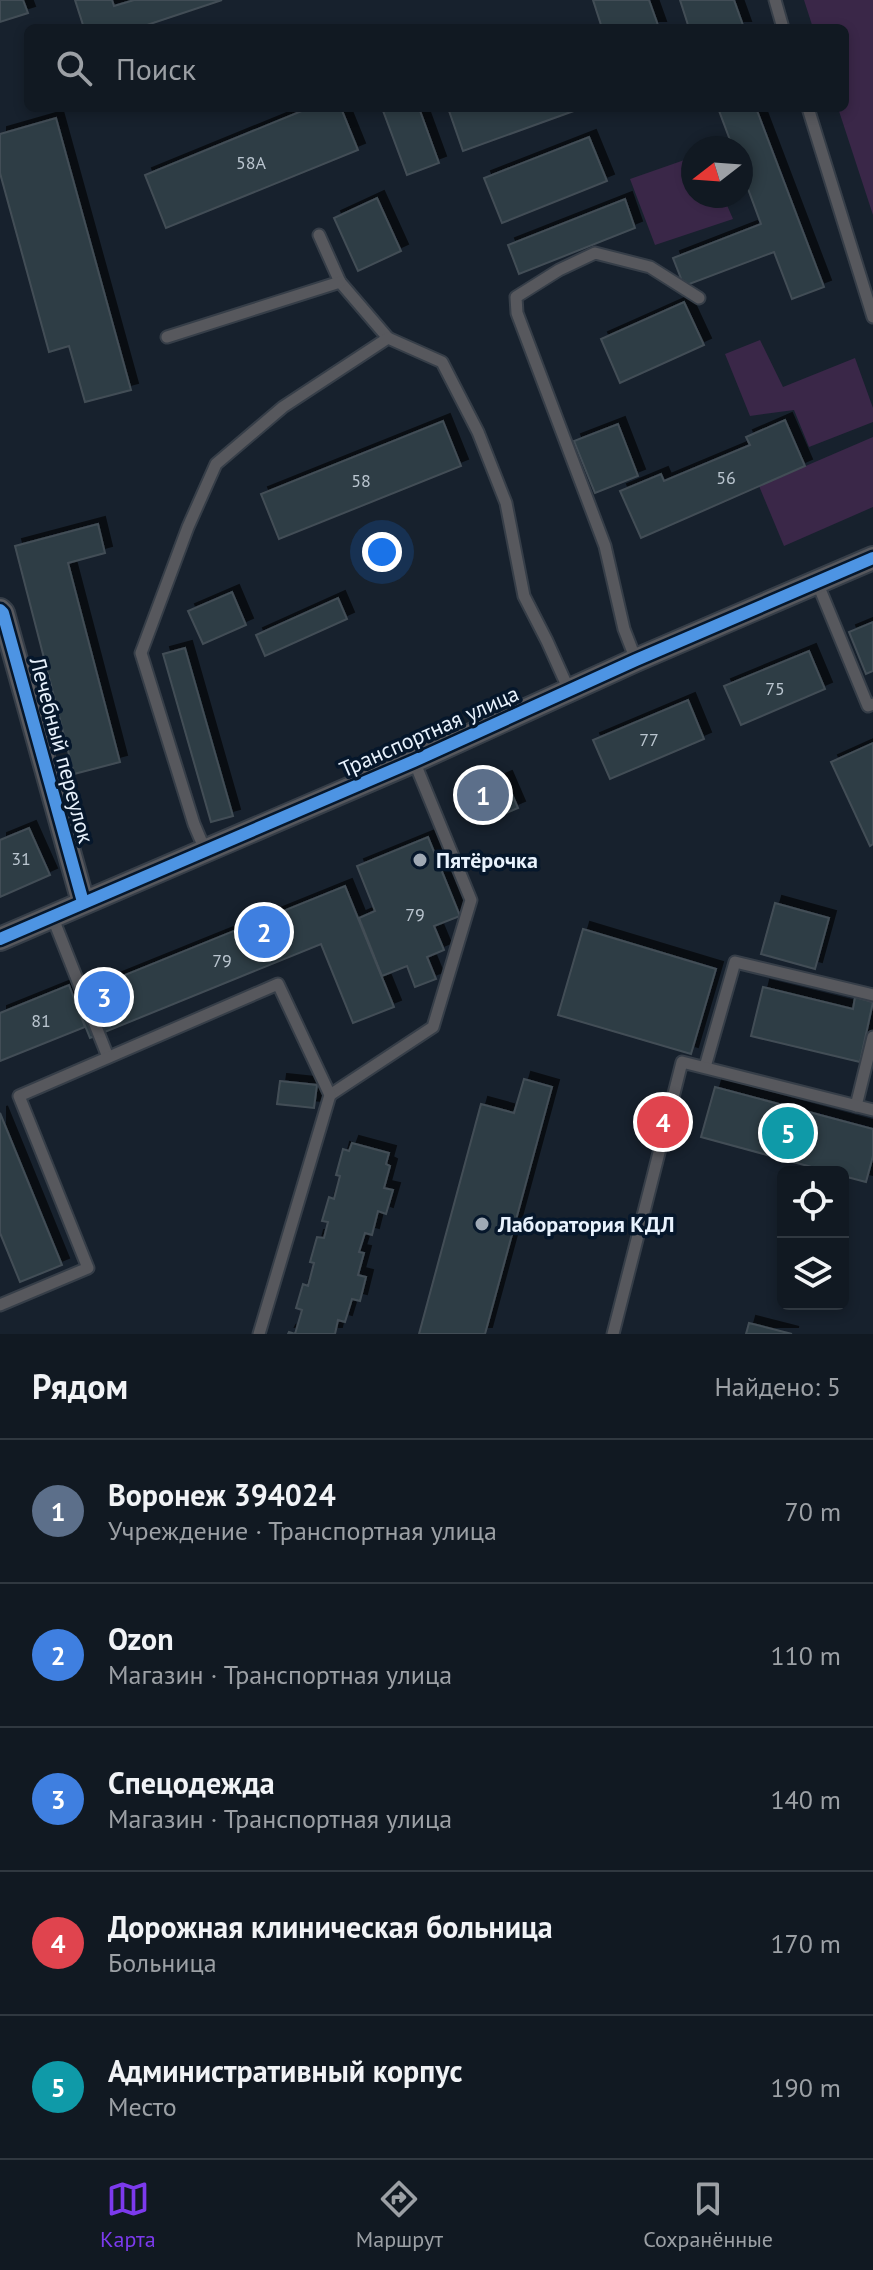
<!DOCTYPE html>
<html lang="ru">
<head>
<meta charset="utf-8">
<style>
  :root { --surface:#111922; --page:#1e262f; --text:#f1f3f6; --muted:#9ca0a5; --line:#303840; --accent:#7c3aed }
  body { margin:0; font-family:"PT Sans",sans-serif; background:var(--page); color:var(--text) }
  .controls { position:absolute; right:24px; bottom:24px; display:grid; overflow:hidden; border-radius:12px; box-shadow:0 4px 12px #0003 }
  .controls button { width:72px; height:72px; display:grid; place-items:center; padding:0; border:0; border-bottom:2px solid var(--line); background:var(--surface); color:var(--text); font:40px sans-serif }
  .compass { position:absolute; left:681px; top:136px; width:72px; height:72px; border-radius:50%; background:var(--surface); box-shadow:0 4px 12px #0003; rotate:253deg }
  .you { position:absolute; left:382px; top:552px; width:28px; height:28px; margin:-20px; border:6px solid #fff; border-radius:50%; background:#1a73e8; box-shadow:0 0 0 12px #1a73e833 }
  .badge { display:grid; place-items:center; width:52px; height:52px; border-radius:50%; background:var(--accent); color:#fff; font-size:26px; font-weight:700 }
  .pin { position:absolute; translate:-50% -50%; border:4px solid #fff; box-shadow:0 2px 8px #0006 }
  .list { margin:0; padding:0; list-style:none }
  h2 { display:flex; justify-content:space-between; align-items:center; height:104px; margin:0; padding:0 32px; font-size:34px }
  h2 small { font-size:26px; font-weight:400; color:var(--muted) }
  .list li { display:grid; grid-template-columns:52px 1fr auto; gap:24px; align-items:center; box-sizing:border-box; height:144px; padding:0 32px; border-top:2px solid var(--line) }
  .list b { display:block; font-size:30px; white-space:nowrap }
  .list p { margin:0; font-size:26px; white-space:nowrap; color:var(--muted) }
  .list em { font-size:26px; font-style:normal; color:var(--muted) }
  .icon { flex:none; width:44px; height:44px; fill:none; stroke:currentColor; stroke-width:2; stroke-linecap:round; stroke-linejoin:round }
  .map { position:relative; flex:none; width:873px; height:1334px; overflow:hidden }
  .search { position:absolute; background:var(--surface); box-shadow:0 4px 12px #0003; left:24px; right:24px; top:24px; height:88px; display:flex; align-items:center; gap:20px; box-sizing:border-box; padding:0 28px; border-radius:12px; color:var(--muted); font-size:30px }
  .sheet { height:824px; background:var(--surface) }
  nav { display:flex; justify-content:space-around; align-items:center; box-sizing:border-box; height:112px; border-top:2px solid var(--line); background:var(--surface); font-size:22px; color:var(--muted) }
  nav a { display:grid; justify-items:center; gap:4px }
  nav .on { color:var(--accent) }
  .map>svg:first-child { display:block }
</style>
</head>
<body>
<div class="map">
<svg width="873" height="1334" viewBox="0 0 873 1334">
  <defs>
    <filter id="shadow"><feDropShadow dx="7" dy="-7" stdDeviation="0" flood-color="#0009"/></filter>
  </defs>
  <rect width="100%" height="100%" fill="#17212d"/>
  <g fill="#3a2748">
    <path d="M804,0H873V215L838,108H845V28H813Z"/>
    <path d="M693,157V196H723L733,219L655,245L630,179Z"/>
    <path d="M760,340L783,387L855,358L873,408V422L809,447L794,410L750,416L725,354Z"/>
    <path d="M873,437V507L784,546L759,486Z"/>
  </g>
  <g fill="#2e3d45" stroke="#434e56" stroke-width="2" filter="url(#shadow)">
    <path d="M0,0H23L28,13L0,22Z"/>
    <path d="M75,0H112L114,6L134,0H222L138,28H84Z"/>
    <path d="M593,0H649L659,28H602Z"/>
    <path d="M680,0H734L744,28H689Z"/>
    <path d="M309,108H341L358,150L166,228L145,175Z"/>
    <path d="M382,108H419L439,163L407,175Z"/>
    <path d="M448,108H582L463,151Z"/>
    <path d="M718,108H756L824,287L792,299L774,252L684,286L673,258L761,224L741,170V148H733Z"/>
    <path d="M56,118L131,390L85,402L69,346L49,352L0,173V134Z"/>
    <path d="M589,137L607,181L502,223L484,178Z"/>
    <path d="M377,198L401,251L358,271L334,218Z"/>
    <path d="M625,199L635,228L519,274L508,245Z"/>
    <path d="M684,302L704,345L620,383L601,339Z"/>
    <path d="M785,420L805,466L641,538L620,491L661,474L664,481L750,445L746,437Z"/>
    <path d="M443,421L461,466L279,539L261,494Z"/>
    <path d="M618,424L638,476L595,493L574,441Z"/>
    <path d="M98,524L105,553L68,563L120,762L74,774L15,546Z"/>
    <path d="M232,592L246,625L203,644L188,611Z"/>
    <path d="M338,598L347,619L265,656L256,635Z"/>
    <path d="M873,622V671L866,674L849,632Z"/>
    <path d="M185,648L233,816L211,822L163,654Z"/>
    <path d="M809,651L825,689L741,725L724,686Z"/>
    <path d="M688,700L704,739L610,779L593,740Z"/>
    <path d="M873,743V844L870,846L831,762Z"/>
    <path d="M505,778L518,808L480,824L467,794Z"/>
    <path d="M29,828L50,875L0,897V840Z"/>
    <path d="M428,837L460,916L434,926L444,950L427,957L436,979L415,987L407,966L382,976L359,918L375,911L357,866Z"/>
    <path d="M345,886L394,1007L353,1023L321,944L90,1038L73,996Z"/>
    <path d="M775,903L829,918L815,969L761,954Z"/>
    <path d="M583,929L716,969L691,1054L558,1015Z"/>
    <path d="M69,985L85,1027L0,1061V1013Z"/>
    <path d="M763,987L853,1009L855,997L873,1002L860,1062L751,1036Z"/>
    <path d="M524,1079L552,1087L485,1334H419L481,1104L514,1113Z"/>
    <path d="M280,1081L317,1085L314,1108L277,1104Z"/>
    <path d="M715,1087L873,1129V1156L866,1182L843,1176V1172H830L701,1137Z"/>
    <path d="M0,1113L62,1265L20,1282L0,1233Z"/>
    <path d="M352,1143L389,1153L386,1164L390,1166L384,1188L393,1190L386,1214L378,1211L372,1235L365,1233L359,1252L364,1253L358,1275L366,1277L360,1301L352,1299L345,1322L338,1320L335,1334H288L289,1332L295,1334L302,1310L296,1308L303,1284L308,1286L314,1263L310,1262L317,1237L324,1238L328,1222L322,1221L329,1197L334,1199L340,1176L336,1175L343,1149L349,1151Z"/>
    <path d="M749,1323L792,1334H746Z"/>
  </g>
  <g fill="none" stroke-linecap="round" stroke-linejoin="round">
    <g stroke="#363e48" stroke-width="15">
      <g id="service">
        <path d="M775,0L783,28"/>
        <path d="M808,108L873,317"/>
        <path d="M319,235L340,282L388,338"/>
        <path d="M167,337L340,282"/>
        <path d="M817,582L868,706L873,704"/>
        <path d="M636,660L624,629L605,546L517,313L516,297L559,270L595,253L650,267L699,298"/>
        <path d="M205,850L194,824L141,653L188,527L216,464L283,407L388,338L442,362L478,432L506,503L524,596L547,641L569,690"/>
        <path d="M52,916L108,1057"/>
        <path d="M705,1067L735,962L873,995"/>
        <path d="M330,1095L433,1027L471,900L414,761"/>
        <path d="M856,1106L873,1037"/>
        <path d="M0,1305L88,1268L19,1096L278,984L330,1095L259,1334"/>
        <path d="M613,1334L682,1062L873,1110"/>
      </g>
    </g>
    <g stroke="#363e48" stroke-width="26">
      <g id="minor">
        <path d="M0,610L3,613L83,902"/>
        <path d="M0,939L414,761L636,660L873,558"/>
      </g>
    </g>
    <use href="#service" stroke="#57585d" stroke-width="11"/>
    <use href="#minor" stroke="#57585d" stroke-width="22"/>
    <g stroke="#06172b" stroke-width="17">
      <g id="cycleway">
        <path d="M0,610L3,613L83,902"/>
        <path d="M0,939L414,761L636,660L873,558"/>
      </g>
    </g>
    <use href="#cycleway" stroke="#4d94e3" stroke-width="12"/>
  </g>
  <g fill="#9fa9b4" stroke="#06172b" stroke-width="3">
    <circle cx="420" cy="860" r="8"/>
    <circle cx="482" cy="1224" r="8"/>
  </g>
  <g text-anchor="middle" dominant-baseline="central" stroke-width="7" stroke-linejoin="round" paint-order="stroke">
    <g font-size="18" fill="#bac5cf">
      <text x="251" y="162">58А</text>
      <text x="726" y="477">56</text>
      <text x="361" y="480">58</text>
      <text x="775" y="688">75</text>
      <text x="649" y="739">77</text>
      <text x="21" y="858">31</text>
      <text x="415" y="914">79</text>
      <text x="222" y="960">79</text>
      <text x="41" y="1020">81</text>
    </g>
    <g font-size="22" fill="#e8f2fd" stroke="#06172b">
      <text transform="translate(429 731) rotate(-24)">Транспортная улица</text>
      <text transform="translate(62 750) rotate(75)">Лечебный переулок</text>
    </g>
    <g font-size="22" font-weight="bold" fill="#e8f2fd" stroke="#06172b" text-anchor="start">
      <text x="436" y="860">Пятёрочка</text>
      <text x="498" y="1224">Лаборатория КДЛ</text>
    </g>
  </g>
</svg>
<div class="controls">
<button><svg class="icon" aria-label="locate" viewBox="0 0 24 24"><circle cx="12" cy="12" r="6"/><path d="M12 2v4M12 18v4M2 12h4M18 12h4"/></svg></button>
<button><svg class="icon" aria-label="layers" viewBox="0 0 24 24"><path d="M12 4l9 5-9 5-9-5zM3 14l9 5 9-5"/></svg></button>
</div>
<svg class="compass" viewBox="-18 -18 36 36"><path d="M0-13l5 13h-10z" fill="#e53935"/><path d="M0 13l5-13h-10z" fill="#9ca0a5"/></svg>
<div class="you"></div>
<div class="pin badge" style="left:483px;top:795px;background:#5c6f8a">1</div>
<div class="pin badge" style="left:264px;top:932px;background:#3f7fe0">2</div>
<div class="pin badge" style="left:104px;top:997px;background:#3f7fe0">3</div>
<div class="pin badge" style="left:663px;top:1122px;background:#e0444e">4</div>
<div class="pin badge" style="left:788px;top:1133px;background:#0f9aa8">5</div>
<div class="search"><svg class="icon" aria-label="search" viewBox="0 0 24 24"><circle cx="10" cy="10" r="6"/><path d="M15 15l6 6"/></svg>Поиск</div>
</div>
<section class="sheet">
<h2>Рядом<small>Найдено: 5</small></h2>
<ul class="list">
<li><span class="badge" style="background:#5c6f8a">1</span><div><b>Воронеж 394024</b><p>Учреждение · Транспортная улица</p></div><em>70 m</em></li>
<li><span class="badge" style="background:#3f7fe0">2</span><div><b>Ozon</b><p>Магазин · Транспортная улица</p></div><em>110 m</em></li>
<li><span class="badge" style="background:#3f7fe0">3</span><div><b>Спецодежда</b><p>Магазин · Транспортная улица</p></div><em>140 m</em></li>
<li><span class="badge" style="background:#e0444e">4</span><div><b>Дорожная клиническая больница</b><p>Больница</p></div><em>170 m</em></li>
<li><span class="badge" style="background:#0f9aa8">5</span><div><b>Административный корпус</b><p>Место</p></div><em>190 m</em></li>
</ul>
</section>
<nav>
<a class="on"><svg class="icon" aria-label="map" viewBox="0 0 24 24"><path d="M3 6l6-2 6 2 6-2v14l-6 2-6-2-6 2zM9 4v14M15 6v14"/></svg>Карта</a>
<a><svg class="icon" aria-label="directions" viewBox="0 0 24 24"><path d="M12 3l9 9-9 9-9-9zM9 14v-3h6M13 9l2 2-2 2"/></svg>Маршрут</a>
<a><svg class="icon" aria-label="saved" viewBox="0 0 24 24"><path d="M7 4h10v16l-5-4-5 4z"/></svg>Сохранённые</a>
</nav>
</body>
</html>
